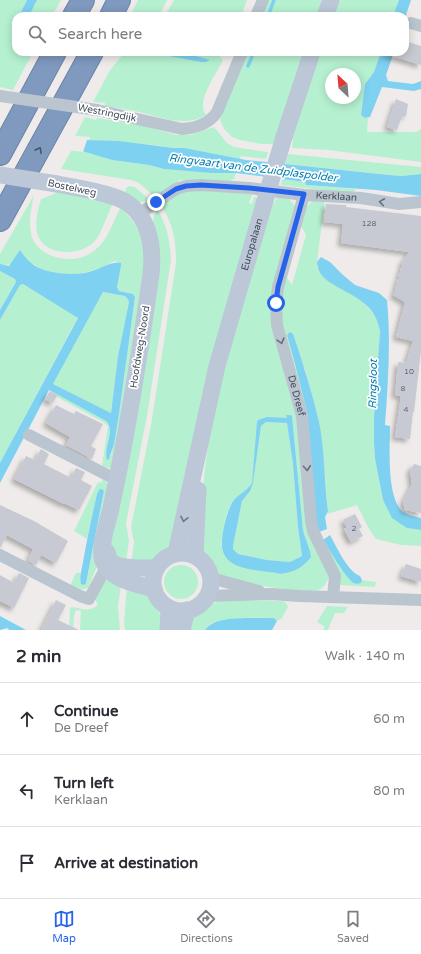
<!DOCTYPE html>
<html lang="en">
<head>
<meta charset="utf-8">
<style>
  :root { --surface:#fff; --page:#f7f7f7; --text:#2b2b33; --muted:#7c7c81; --line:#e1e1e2; --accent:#2563eb }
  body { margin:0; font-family:"Varela Round",sans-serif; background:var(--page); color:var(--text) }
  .compass { position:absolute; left:325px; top:68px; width:36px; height:36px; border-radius:50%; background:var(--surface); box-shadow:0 2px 10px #0003; rotate:334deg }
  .stop { position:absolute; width:12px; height:12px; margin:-9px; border:3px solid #2563eb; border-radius:50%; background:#fff }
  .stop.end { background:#2563eb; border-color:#fff; box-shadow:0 1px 4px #0008 }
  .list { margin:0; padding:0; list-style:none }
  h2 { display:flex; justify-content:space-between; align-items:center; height:52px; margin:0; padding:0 16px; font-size:17px }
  h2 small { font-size:13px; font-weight:400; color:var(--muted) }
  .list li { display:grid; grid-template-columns:26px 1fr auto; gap:12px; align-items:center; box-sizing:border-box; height:72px; padding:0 16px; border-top:1px solid var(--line) }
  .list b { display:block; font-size:15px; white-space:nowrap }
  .list p { margin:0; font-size:13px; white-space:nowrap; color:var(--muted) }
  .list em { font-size:13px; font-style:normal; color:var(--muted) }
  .icon { flex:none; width:22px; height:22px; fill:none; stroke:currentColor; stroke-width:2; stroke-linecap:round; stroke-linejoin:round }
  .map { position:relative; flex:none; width:421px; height:630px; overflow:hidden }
  .search { position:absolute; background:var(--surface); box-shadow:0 2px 10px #0003; left:12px; right:12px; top:12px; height:44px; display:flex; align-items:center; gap:10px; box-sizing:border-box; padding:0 14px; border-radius:12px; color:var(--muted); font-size:15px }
  .sheet { height:268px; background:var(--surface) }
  nav { display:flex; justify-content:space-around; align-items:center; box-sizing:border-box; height:56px; border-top:1px solid var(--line); background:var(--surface); font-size:11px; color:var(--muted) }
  nav a { display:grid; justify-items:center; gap:2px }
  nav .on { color:var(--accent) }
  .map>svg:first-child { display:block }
</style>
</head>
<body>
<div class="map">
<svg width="421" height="630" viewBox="0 0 421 630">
  <defs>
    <filter id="shadow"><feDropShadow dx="-3.5" dy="3.5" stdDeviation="2" flood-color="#0004"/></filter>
  </defs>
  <rect width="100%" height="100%" fill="#efebeb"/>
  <g fill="#b5f1d0" fill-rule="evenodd">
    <path d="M0,0H27L19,16H16V52H33L13,90L0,87Z"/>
    <path d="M37,0H61L52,16H29Z"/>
    <path d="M138,0H167L159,16H130Z"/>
    <path d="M174,0H247L241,16H165Z"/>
    <path d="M267,0H324L318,16H260Z"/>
    <path d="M338,0H399L393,16H332Z"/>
    <path d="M125,52H206L219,56L223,60C217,74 195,101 206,115C185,128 161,117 139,112C128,109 116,108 105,106V103L93,102L110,70Z"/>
    <path d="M246,52H305L275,144H261L240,140L232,137L224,129L220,120Z"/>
    <path d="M319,52H381L374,72L365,84L361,115L365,118H368L367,132H417L421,129V162L328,150L292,148L293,139L291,136ZM331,74H355V98H331Z"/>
    <path d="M85,117L96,120L97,118L141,125L176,135H190L214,127L227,143L234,147L268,152L266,159L241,156L240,159C190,149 140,142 89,140L90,137L75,136Z"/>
    <path d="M84,150L112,160L149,165L164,169L211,173H236L234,179L227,182L179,180L178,184L156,198L139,183L131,180L61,169L71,151Z"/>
    <path d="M288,154L421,167V174L402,176L389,175L285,164Z"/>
    <path d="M282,179L305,182L306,185L355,189L354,194L281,185Z"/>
    <path d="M130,186L135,187L151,201L138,202L125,193L126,188Z"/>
    <path d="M193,190L252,194L249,203L252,204L254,197L258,198L172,548L154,560L131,563L134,543L131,527L151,425L176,263C176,240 173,224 161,205L176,195Z"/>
    <path d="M59,192L104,201L112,205C108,214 101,234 95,241C81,256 47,257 38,236C34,224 38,210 41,199Z"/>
    <path d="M34,195C31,209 28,223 32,237C38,256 68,264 85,256C88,255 92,252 95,250C108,240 113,222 120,208C135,220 139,231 146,248L124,417L111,469L102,466L108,426L103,422L57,397L58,395L106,421C114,429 108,445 106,455L111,456L119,414L135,297L133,294L119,291L117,287L121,266L115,261C89,273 70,280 42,269C38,268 35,264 31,263C22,261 11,267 0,264V254Z"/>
    <path d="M277,197L288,198L295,206L274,288L294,397L305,493L329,577C327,582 324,588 318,590C307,594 235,583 223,577C210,571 201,550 200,536C199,522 202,507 203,494C206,437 220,385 235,331C247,289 259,247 270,206L273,205ZM292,416L303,530L306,540L310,549L285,574L243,568L221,545C224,531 224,512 234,500C239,494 248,490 252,483L258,420C269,417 282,421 292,416Z"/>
    <path d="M317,198L325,199L317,262V268L349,293L361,300L379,320L380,331L374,417V442L375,460L383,500L407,528L421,530V546L401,545L376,539L369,529L357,505L327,514L328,511L323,452L319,423L305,369L287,335L295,364L307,412L281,323L280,296L285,275L292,285L306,235L300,224C304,212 306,204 317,198Z"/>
    <path d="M157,209C167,225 170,241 171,260L147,416L126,523L129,541L126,562L118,560L110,544L154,226L153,220Z"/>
    <path d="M0,271L15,279L16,282L0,310Z"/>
    <path d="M23,284L78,317L0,463V320L20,285Z"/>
    <path d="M103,292L125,296L129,299V302L118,356L111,413L53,384Z"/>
    <path d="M266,422L287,423L293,464L298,527L302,556L290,562L267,560L238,554L233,549V546L242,501L250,491L253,483L261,426Z"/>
    <path d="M104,478L109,486L98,564L88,588L80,590L70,586L76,573H81L80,582L86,583L104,491L102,489L97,494L87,539L74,531L98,482L101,483Z"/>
    <path d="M323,540L352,581L361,583L362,580L376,582L375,587L340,585Z"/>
    <circle cx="181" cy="582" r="17"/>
    <path d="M109,578L121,585L118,606L120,630H80L81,611L76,610L74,616L73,630H69L70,608L73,607C82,609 90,612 98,605L95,599L103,582Z"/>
    <path d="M127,585C133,588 141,590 147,593C155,598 164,621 163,630H125L124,623Z"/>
    <path d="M227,600L283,601L286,603L288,607L282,618L277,621L274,618C260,618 220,616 209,625C207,626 207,628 205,630H185C187,626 189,619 192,615C200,606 216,602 227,600Z"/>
    <path d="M327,606L348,607L344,613H335L328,630H323L325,627L317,622Z"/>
  </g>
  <g fill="#7fd1f1" fill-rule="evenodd">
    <path d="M27,0H37L29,16H19Z"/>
    <path d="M399,0H411L405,18V16H393Z"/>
    <path d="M160,52H181L210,60L206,62H201L164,55Z"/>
    <path d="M381,52H394L386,75L388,81L413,84L421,81V89L414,91L382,87L370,117L365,118L361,115L365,84L374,72Z"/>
    <path d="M0,126L87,140L119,141L174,148H184L246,160L389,175L402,176L421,174V196L376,190L306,185L305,182L236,173H211L164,169L149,165L112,160Z"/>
    <path d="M20,250C23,254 26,259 30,262C42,274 76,277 92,271C101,268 111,261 121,263V266L117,287L119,291L133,294L135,297L119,414L114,444L109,459L107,460C103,448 116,431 106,421L49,390L0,483V463L78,318L23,284L20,285L0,320V310L16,282L15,279L0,271V264L9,266ZM103,292L125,296L128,299L129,302L118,356L111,413L53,384Z"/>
    <path d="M321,257L330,262L343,275L355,285L379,293L387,300C391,342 388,383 385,425L390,426C390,447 386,497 403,512C408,515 415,517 421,518V530L407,528L392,518L383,500L375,459L374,442V417L380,331C374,288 318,293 317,262Z"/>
    <path d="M290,332L293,334C303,363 312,392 319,422C325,451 324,481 328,511L325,517L327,529L319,532L316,519L307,412L295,364L287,335Z"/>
    <path d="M286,415H290L292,416L303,530C305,539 310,547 311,557C305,565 297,571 286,573C281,575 274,572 268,572C251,569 224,569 222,546C221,536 227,508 234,500C239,494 248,490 252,483L257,422L258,420L267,417L287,418ZM266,422L287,423L293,464L298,527L302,556L290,562L267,560L238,554L233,549V546L242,501L250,491L253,483L261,426Z"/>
    <path d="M100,489H102L104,491L86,583L84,585L81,584C79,577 82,569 83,562C87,539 92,516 97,494Z"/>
    <path d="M330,535C336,546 348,572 360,576L362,580L361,583C357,584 355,584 352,582C342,572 331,552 323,540Z"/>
    <path d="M0,616L26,630H10L7,628L0,630Z"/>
    <path d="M244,618H274L277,621L272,630H205C214,618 231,619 244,618Z"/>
  </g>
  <path fill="#efebeb" d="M0,124L87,138V140L83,152L0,140Z"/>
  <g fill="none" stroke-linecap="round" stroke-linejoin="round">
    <g stroke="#7fd1f1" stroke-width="3.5">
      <path d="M268,16L274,0"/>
      <path d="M248,66L254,52"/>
    </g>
  </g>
  <g fill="#c7cad2" filter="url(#shadow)">
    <path d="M405,41L421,46V65L386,54L387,52H405Z"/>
    <path d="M396,99L408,104L406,116H402L397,130L387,127Z"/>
    <path d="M326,204L346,205V207L421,216V351L414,412H413L410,439L395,437L401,396L395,395L398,362L406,363L413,341L396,337L405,302L393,295L396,289L395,288L398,283L396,282L400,277L398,276L401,271L400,270L403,265L401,264L409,252L341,243L343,224L324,222Z"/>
    <path d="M50,391L58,395L52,403L45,399Z"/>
    <path d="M56,405L74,414L76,411L103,424L91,446L96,449L92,459L66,445L70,437L46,423Z"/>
    <path d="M41,449L49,454L44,464L71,478L76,468L85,472L81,480L92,486L79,510L64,503V504L14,479L26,456L35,460Z"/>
    <path d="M414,464L421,466V513L405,510L403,502L412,484L410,470Z"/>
    <path d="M0,505L34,521L68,541L56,563L41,555L36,565L28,561L33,549L7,535L0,548Z"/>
    <path d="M355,514L362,527L359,529L363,536L351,542L344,529L347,528L343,520Z"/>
    <path d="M406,564L421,569V582L401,576Z"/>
    <path d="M19,573L29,578L14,608L0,601V575L14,583Z"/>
    <path d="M56,600L66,605L58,620L79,630H41Z"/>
  </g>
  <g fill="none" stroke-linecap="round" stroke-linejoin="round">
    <g stroke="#6a84aa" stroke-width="24">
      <g id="highway">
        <path d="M74,16L83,0"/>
        <path d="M111,16L119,0"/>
        <path d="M0,154L55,52"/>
        <path d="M0,220L92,52"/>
      </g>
    </g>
    <g stroke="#bbc5cf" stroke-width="12">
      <path d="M256,16L263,0"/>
      <path d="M411,23L421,26"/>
      <path d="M97,110L182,129C197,128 209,124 217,112L242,52"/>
      <path id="s1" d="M304,195L278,287L276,303L277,325L302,416L311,520L313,531L335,576L333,597"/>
      <path id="s2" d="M139,214L176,189L186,186L201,185L249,188L304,195L361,198L399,204L421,202"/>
      <path d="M29,435L117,480"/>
      <path d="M0,555L80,596L89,599L103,573L113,563"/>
      <path d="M211,578L259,591"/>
      <path d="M208,596L272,594L299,596L421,600"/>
    </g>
    <g stroke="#bcc7d7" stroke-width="17">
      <path d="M325,16L331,0"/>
      <path d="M284,137L312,52"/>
      <path d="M57,184C77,188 101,191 120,199C149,212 154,246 151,274C140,352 128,430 111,508C108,522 98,549 103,561C110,580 137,584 154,589"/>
      <path d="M107,552C108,556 110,561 113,563C121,569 146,568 157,568"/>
      <path id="s3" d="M176,553L217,366L264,204"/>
      <circle cx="182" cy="582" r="29"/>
      <path d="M195,556L198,490"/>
      <path d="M168,630L169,608"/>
      <path d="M182,630L187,610"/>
    </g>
    <use href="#highway" stroke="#7f99bf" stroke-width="22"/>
    <path stroke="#bbc5cf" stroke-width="12" d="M0,96L97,110"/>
    <g stroke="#bcc7d7" stroke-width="17">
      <path d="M0,175L57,184"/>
      <path d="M264,204L284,137"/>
    </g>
  </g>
  <defs><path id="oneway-chevron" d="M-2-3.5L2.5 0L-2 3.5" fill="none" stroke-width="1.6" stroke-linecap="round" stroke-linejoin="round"/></defs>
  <use stroke="#495564" href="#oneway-chevron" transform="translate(39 150) rotate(-61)"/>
  <g stroke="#67717d">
    <use href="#oneway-chevron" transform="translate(382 202) rotate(-172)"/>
    <use href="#oneway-chevron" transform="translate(281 341) rotate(74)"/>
    <use href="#oneway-chevron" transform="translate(307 468) rotate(85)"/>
  </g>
  <use stroke="#6d7886" href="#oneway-chevron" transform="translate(184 519) rotate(102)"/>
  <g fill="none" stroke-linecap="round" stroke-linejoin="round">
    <path stroke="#2563eb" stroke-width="5" d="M156,202L176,189L186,186L201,185L249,188L304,194L278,287L276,303"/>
  </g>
  <g text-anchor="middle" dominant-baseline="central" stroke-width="3.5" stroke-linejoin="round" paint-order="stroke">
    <g font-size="8" fill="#646c78">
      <text x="369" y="223">128</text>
      <text x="409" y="371">10</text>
      <text x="403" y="388">8</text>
      <text x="406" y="409">4</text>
      <text x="354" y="528">2</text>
    </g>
    <g font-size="10" fill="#434d5a" stroke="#fff">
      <text transform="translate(107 113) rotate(11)">Westringdijk</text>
      <text transform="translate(72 188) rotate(12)">Bostelweg</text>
      <text stroke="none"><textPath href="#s2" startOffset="206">Kerklaan</textPath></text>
      <text stroke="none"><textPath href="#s3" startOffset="318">Europalaan</textPath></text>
      <text transform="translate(140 347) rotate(-81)">Hoofdweg-Noord</text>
      <text stroke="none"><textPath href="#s1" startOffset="207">De Dreef</textPath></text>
    </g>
    <g font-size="11" font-style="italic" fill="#037dad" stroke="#fff">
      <text transform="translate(253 168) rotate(7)">Ringvaart van de Zuidplaspolder</text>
      <text transform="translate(373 384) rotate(-89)">Ringsloot</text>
    </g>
  </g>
</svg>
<svg class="compass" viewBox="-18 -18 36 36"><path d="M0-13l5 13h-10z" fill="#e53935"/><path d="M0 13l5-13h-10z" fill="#7c7c81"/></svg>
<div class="stop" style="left:276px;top:303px"></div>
<div class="stop end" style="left:156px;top:202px"></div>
<div class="search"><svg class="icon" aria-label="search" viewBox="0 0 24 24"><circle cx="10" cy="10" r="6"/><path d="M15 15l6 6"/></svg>Search here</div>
</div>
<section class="sheet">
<h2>2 min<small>Walk · 140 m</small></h2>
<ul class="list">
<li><svg class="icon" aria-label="ahead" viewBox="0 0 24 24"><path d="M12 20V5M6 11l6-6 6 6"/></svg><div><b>Continue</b><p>De Dreef</p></div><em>60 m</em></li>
<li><svg class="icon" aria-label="left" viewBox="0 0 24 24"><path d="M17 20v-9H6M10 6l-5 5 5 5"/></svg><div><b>Turn left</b><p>Kerklaan</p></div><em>80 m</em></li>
<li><svg class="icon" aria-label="arrive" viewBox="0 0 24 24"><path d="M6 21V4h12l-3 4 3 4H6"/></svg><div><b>Arrive at destination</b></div></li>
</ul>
</section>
<nav>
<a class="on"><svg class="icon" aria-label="map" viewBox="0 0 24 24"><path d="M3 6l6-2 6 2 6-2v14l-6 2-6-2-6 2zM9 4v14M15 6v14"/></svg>Map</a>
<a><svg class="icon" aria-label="directions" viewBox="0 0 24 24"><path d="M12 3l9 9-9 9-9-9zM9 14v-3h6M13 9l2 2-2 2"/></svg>Directions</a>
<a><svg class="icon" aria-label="saved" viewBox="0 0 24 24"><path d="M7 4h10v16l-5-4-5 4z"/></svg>Saved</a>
</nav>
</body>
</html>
